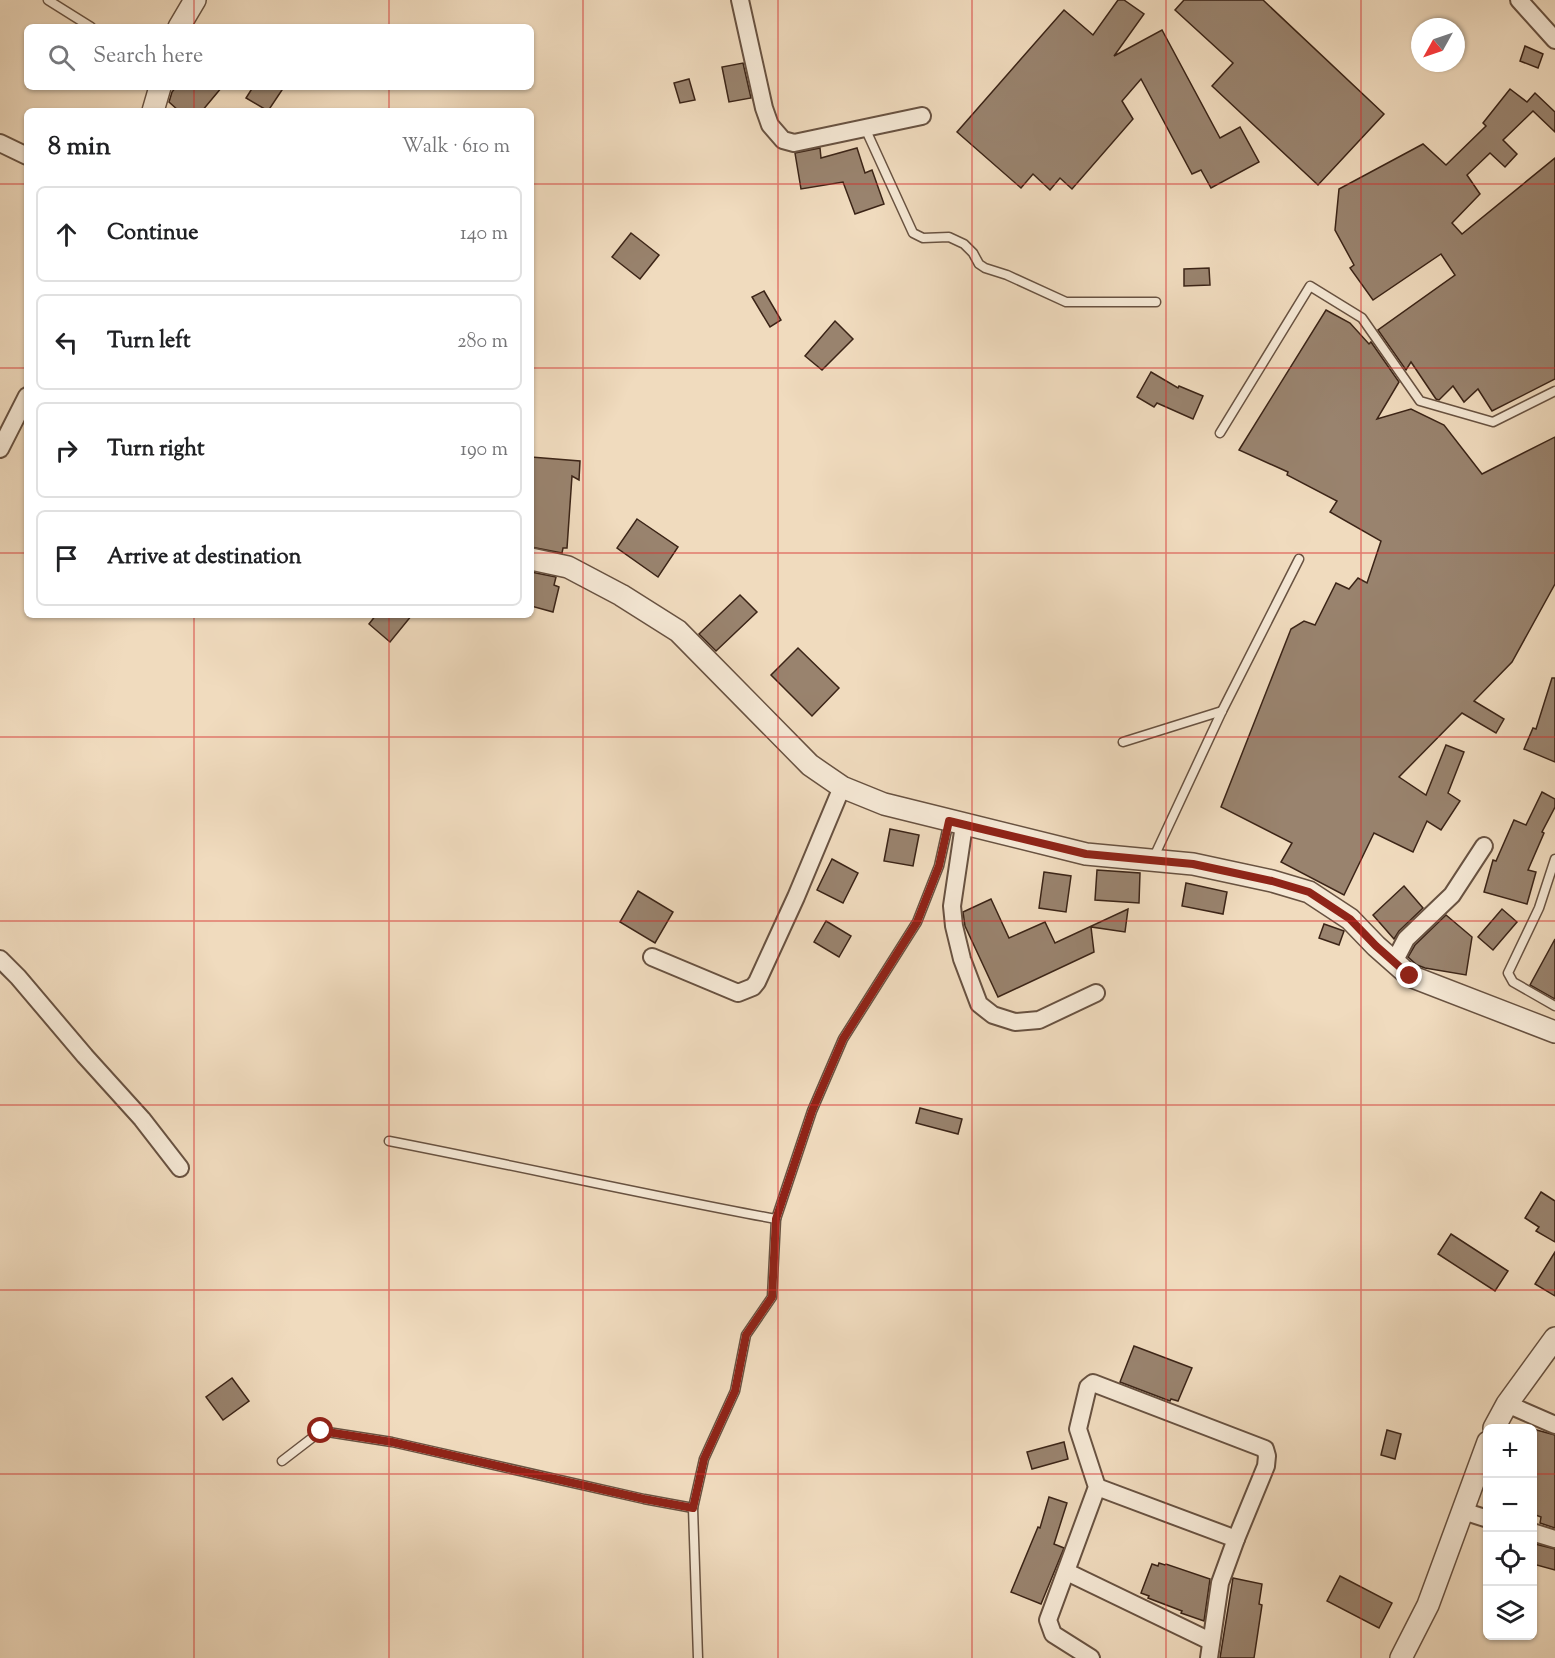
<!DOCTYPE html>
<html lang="en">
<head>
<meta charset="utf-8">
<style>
  :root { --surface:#fff; --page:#f6f6f6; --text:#202124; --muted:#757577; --line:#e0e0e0 }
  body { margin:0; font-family:"Sorts Mill Goudy",serif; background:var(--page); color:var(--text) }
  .controls { position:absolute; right:18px; bottom:18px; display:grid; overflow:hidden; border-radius:9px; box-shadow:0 2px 4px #0004 }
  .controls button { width:54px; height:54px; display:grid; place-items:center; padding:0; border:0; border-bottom:2px solid var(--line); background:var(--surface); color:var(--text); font:30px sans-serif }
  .compass { position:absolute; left:1411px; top:18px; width:54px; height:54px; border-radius:50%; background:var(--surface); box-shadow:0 2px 4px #0004; rotate:230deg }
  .stop { position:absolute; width:18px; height:18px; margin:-14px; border:4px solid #8f2418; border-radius:50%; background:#fff }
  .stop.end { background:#8f2418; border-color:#fff; box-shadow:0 2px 6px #0008 }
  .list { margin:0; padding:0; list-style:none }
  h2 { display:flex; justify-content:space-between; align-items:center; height:78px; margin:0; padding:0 24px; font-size:26px }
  h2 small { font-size:20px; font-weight:400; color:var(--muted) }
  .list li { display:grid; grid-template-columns:39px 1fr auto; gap:18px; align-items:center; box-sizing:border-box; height:96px; margin:0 12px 12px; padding:0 12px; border:2px solid var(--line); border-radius:9px }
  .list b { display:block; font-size:22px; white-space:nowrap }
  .list em { font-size:20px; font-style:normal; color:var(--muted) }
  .icon { flex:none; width:33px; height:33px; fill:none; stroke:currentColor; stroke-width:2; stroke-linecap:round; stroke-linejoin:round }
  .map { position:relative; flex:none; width:1555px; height:1658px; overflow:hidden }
  .search { position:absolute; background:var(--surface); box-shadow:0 2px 4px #0004; left:24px; top:24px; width:510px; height:66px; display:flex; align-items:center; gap:15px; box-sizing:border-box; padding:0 21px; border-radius:9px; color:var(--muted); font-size:22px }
  .panel { position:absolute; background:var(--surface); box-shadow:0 2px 4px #0004; left:24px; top:108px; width:510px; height:510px; border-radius:9px }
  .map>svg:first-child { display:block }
</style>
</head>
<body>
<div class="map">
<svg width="1555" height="1658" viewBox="0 0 1555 1658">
  <rect width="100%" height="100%" fill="#f0dbbe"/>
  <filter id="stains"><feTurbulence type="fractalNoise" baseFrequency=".00333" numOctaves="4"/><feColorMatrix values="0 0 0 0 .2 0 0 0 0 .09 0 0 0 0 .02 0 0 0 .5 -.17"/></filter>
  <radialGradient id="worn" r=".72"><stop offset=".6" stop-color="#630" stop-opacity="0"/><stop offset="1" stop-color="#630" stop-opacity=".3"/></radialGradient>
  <g fill="#99836e" stroke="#3b2417" stroke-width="1.5">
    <path d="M1118,0H1124L1144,14L1114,56L1162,30L1220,138L1240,127L1259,162L1211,188L1201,170L1192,174L1141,79L1122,101L1133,119L1072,189L1060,178L1050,190L1033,174L1021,188L957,132L1064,10L1093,35Z"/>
    <path d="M1184,0H1263L1384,114L1318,185L1212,86L1233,63L1175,10Z"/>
    <path d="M1525,46L1543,54L1538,68L1520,61Z"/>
    <path d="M743,63L751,98L729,102L722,67Z"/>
    <path d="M689,79L695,100L680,103L674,83Z"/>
    <path d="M176,87H222L202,111H179L169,102L172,92Z"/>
    <path d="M253,87H284L268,111L246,98Z"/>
    <path d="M1510,89L1527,102L1535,93L1555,112V132L1533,111L1503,140L1517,154L1505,167L1490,153L1467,175L1480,194L1452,223L1462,234L1555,158V379L1492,411L1478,389L1464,402L1453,386L1439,400L1436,399L1411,362L1406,370L1378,330L1455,275L1441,254L1373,300L1350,268L1354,265L1335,230L1339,189L1423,144L1446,165L1486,126L1483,123Z"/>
    <path d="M820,148L821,158L857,148L865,173L872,170L884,204L855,214L843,182L801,189L795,153Z"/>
    <path d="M631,233L659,255L640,279L612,257Z"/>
    <path d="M1209,268L1210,285L1184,286V269Z"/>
    <path d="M764,291L781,320L770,327L752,297Z"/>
    <path d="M1326,310L1350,323L1369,344L1371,342L1399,382L1377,419L1411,409L1444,425L1482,474L1555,437V584L1512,662L1474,701L1504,719L1496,733L1462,713L1399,777L1426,795L1446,745L1464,752L1448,793L1460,801L1441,830L1427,821L1413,852L1374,833L1344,895L1281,862L1292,843L1221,807L1291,629L1304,621L1315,625L1336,583L1349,589L1358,578L1367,583L1381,541L1330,512L1337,501L1287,475L1288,472L1239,450Z"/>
    <path d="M835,321L853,339L822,370L805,356Z"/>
    <path d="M1151,372L1178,388L1179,386L1203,396L1193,419L1157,403L1154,407L1137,397Z"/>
    <path d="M531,457L580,461L579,480L572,476L567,548H563L562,553L531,547Z"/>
    <path d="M637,519L678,547L658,577L617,548Z"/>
    <path d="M531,572L556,577L554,585L559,587L553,612L531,606Z"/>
    <path d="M740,595L757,612L716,651L699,634Z"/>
    <path d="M376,615H412L390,642L369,624Z"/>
    <path d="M798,648L839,688L812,716L771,675Z"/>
    <path d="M1552,678H1555V762L1524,749L1533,728L1536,729Z"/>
    <path d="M1542,792L1555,799V807L1542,832L1544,833L1528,870L1536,872L1527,904L1484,892L1493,860L1496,861L1514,820L1526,825Z"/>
    <path d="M890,829L919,835L913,866L884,861Z"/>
    <path d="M832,859L858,873L843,903L817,890Z"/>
    <path d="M1097,870L1140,873L1139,903L1095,900Z"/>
    <path d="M1044,872L1071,876L1066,912L1039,908Z"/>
    <path d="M1186,883L1227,892L1223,914L1182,906Z"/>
    <path d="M1404,886L1423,908L1399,931L1394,939L1373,915Z"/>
    <path d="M638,891L673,912L655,943L620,922Z"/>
    <path d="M991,899L1009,938L1045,922L1055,943L1128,909L1125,932L1091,927L1094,952L998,997L965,926L963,912Z"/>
    <path d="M1502,909L1517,922L1493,950L1478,937Z"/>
    <path d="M1446,915L1472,937L1466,975L1425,968L1417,965L1408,957L1415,945Z"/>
    <path d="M826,921L851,936L839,957L814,942Z"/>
    <path d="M1324,924L1344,931L1339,945L1319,938Z"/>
    <path d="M1555,939V999L1530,985Z"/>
    <path d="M920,1108L962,1119L958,1134L916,1123Z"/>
    <path d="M1541,1192L1555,1201V1242L1536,1231L1539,1227L1525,1218Z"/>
    <path d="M1451,1234L1508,1271L1495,1291L1438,1254Z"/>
    <path d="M1555,1252V1296L1535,1284Z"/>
    <path d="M1134,1346L1192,1368L1178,1401L1171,1399L1170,1401L1120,1382Z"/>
    <path d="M232,1378L249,1401L223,1420L206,1397Z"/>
    <path d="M1533,1429L1555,1435V1528L1540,1523L1541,1517L1533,1514Z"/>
    <path d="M1387,1430L1401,1434L1395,1459L1381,1455Z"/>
    <path d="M1064,1442L1068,1459L1032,1469L1027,1452Z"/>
    <path d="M1049,1497L1067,1503L1054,1544L1064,1548L1041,1604L1011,1592L1038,1527L1040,1528Z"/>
    <path d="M1535,1544L1555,1549V1570L1533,1564Z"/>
    <path d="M1159,1563L1165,1565L1166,1564L1210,1579L1204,1621L1181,1613L1182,1611L1148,1598L1149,1596L1141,1593L1152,1564L1158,1566Z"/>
    <path d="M1340,1576L1392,1603L1379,1628L1327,1601Z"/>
    <path d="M1233,1578L1262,1584L1259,1604L1262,1605L1254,1658H1220Z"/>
  </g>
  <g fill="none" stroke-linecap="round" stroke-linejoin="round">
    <g stroke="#685241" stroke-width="11">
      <g id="service">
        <path d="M48,0L91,27"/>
        <path d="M865,128L913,233L923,238L949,237L964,244L973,253L979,264L985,268L1007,275L1066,302H1156"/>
        <path d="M1220,433L1310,286L1362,318L1420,401L1493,422L1555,391"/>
        <path d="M1123,742L1222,711"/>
        <path d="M1153,859L1222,711L1299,559"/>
        <path d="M1555,859L1539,908L1508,973L1513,982L1555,1006"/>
        <path d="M389,1141C518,1166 646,1195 776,1219"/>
        <path d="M282,1461L321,1431L392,1442L644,1499L693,1508"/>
        <path d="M698,1658L693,1508L704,1459L735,1391L746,1335L772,1297L776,1219L812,1111L843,1039L917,922L939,866L949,821"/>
      </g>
    </g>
    <g stroke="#685241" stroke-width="20">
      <g id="minor">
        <path d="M740,0L764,108L770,125L783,140L794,143L922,116"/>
        <path d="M1519,0L1555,40"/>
        <path d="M0,143L27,156"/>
        <path d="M0,449L27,396"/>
        <path d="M964,825L952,906L954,926L962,959L979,1004L993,1015L1015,1022L1039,1020L1096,993"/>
        <path d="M652,957L738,993L753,987L757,982L796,897L842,787"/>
        <path d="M0,959L18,977L85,1056L142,1119L180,1168"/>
        <path d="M1394,962L1406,939L1452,895L1484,846"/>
        <path d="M1507,1404L1555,1425"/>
        <path d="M1097,1487L1236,1539"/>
        <path d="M1463,1511L1488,1519"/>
        <path d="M1532,1532L1555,1539"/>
        <path d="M1067,1572L1210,1641"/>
        <path d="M1091,1658L1053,1634L1048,1620L1097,1487L1078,1429L1088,1387L1093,1383L1265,1449L1267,1456L1266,1466L1236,1539L1220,1583L1209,1658"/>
      </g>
    </g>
    <g stroke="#685241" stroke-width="24">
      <g id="tertiary">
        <path d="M179,27L195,0"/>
        <path d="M153,111L160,87"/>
        <path d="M531,559L568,567L621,595L678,631L810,765L842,787L884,804L1086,854L1193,864L1272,881L1309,892L1350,919L1376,946L1410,976L1555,1032"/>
        <path d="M1494,1428L1507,1404L1555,1338"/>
        <path d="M1401,1658L1428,1605L1488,1442"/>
      </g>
    </g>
    <use href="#service" stroke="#f5e8d5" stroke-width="8"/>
    <use href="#minor" stroke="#f5e8d5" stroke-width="16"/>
    <use href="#tertiary" stroke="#f5e8d5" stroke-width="21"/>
  </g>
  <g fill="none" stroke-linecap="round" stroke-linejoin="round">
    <path stroke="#8f2418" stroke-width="8" d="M321,1431L392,1442L644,1499L693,1508L704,1459L735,1391L746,1335L772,1297L776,1219L812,1111L843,1039L917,922L939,866L949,821L1086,854L1193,864L1272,881L1309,892L1350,919L1376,946L1410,976"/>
  </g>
  <path fill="none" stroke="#d62828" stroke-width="1.5" stroke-opacity="0.55" d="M194,0V27M389,0V27M583,0V1658M778,0V1658M972,0V1658M1166,0V1658M1361,0V1658M194,87V111M389,87V111M0,184H27M531,184H1555M0,368H27M531,368H1555M0,553H27M531,553H1555M194,615V1658M389,615V1658M0,737H1555M0,921H1555M0,1105H1555M0,1290H1555M0,1474H1488M1532,1474H1555"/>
  <rect width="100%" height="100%" filter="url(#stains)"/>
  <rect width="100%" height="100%" fill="url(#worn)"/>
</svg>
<div class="controls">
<button>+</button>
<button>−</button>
<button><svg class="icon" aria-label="locate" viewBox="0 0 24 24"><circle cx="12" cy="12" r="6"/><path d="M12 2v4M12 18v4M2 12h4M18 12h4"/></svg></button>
<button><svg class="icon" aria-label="layers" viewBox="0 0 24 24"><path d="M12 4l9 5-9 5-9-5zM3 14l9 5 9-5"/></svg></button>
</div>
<svg class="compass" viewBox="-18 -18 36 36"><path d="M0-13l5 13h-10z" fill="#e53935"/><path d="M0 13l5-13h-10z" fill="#757577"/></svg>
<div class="stop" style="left:321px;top:1431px"></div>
<div class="stop end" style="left:1410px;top:976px"></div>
<div class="search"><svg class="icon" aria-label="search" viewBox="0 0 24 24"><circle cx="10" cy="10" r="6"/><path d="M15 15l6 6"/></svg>Search here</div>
<section class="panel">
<h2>8 min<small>Walk · 610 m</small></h2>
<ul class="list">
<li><svg class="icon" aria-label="ahead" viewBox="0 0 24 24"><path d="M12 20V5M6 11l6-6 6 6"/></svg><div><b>Continue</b></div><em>140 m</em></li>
<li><svg class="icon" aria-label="left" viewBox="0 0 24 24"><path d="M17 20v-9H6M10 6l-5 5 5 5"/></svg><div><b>Turn left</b></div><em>280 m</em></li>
<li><svg class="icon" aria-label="right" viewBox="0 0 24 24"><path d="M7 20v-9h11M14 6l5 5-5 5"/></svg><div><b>Turn right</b></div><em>190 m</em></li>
<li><svg class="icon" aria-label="arrive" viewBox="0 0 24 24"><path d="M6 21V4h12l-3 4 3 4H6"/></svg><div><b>Arrive at destination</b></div></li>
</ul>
</section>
</div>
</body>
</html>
